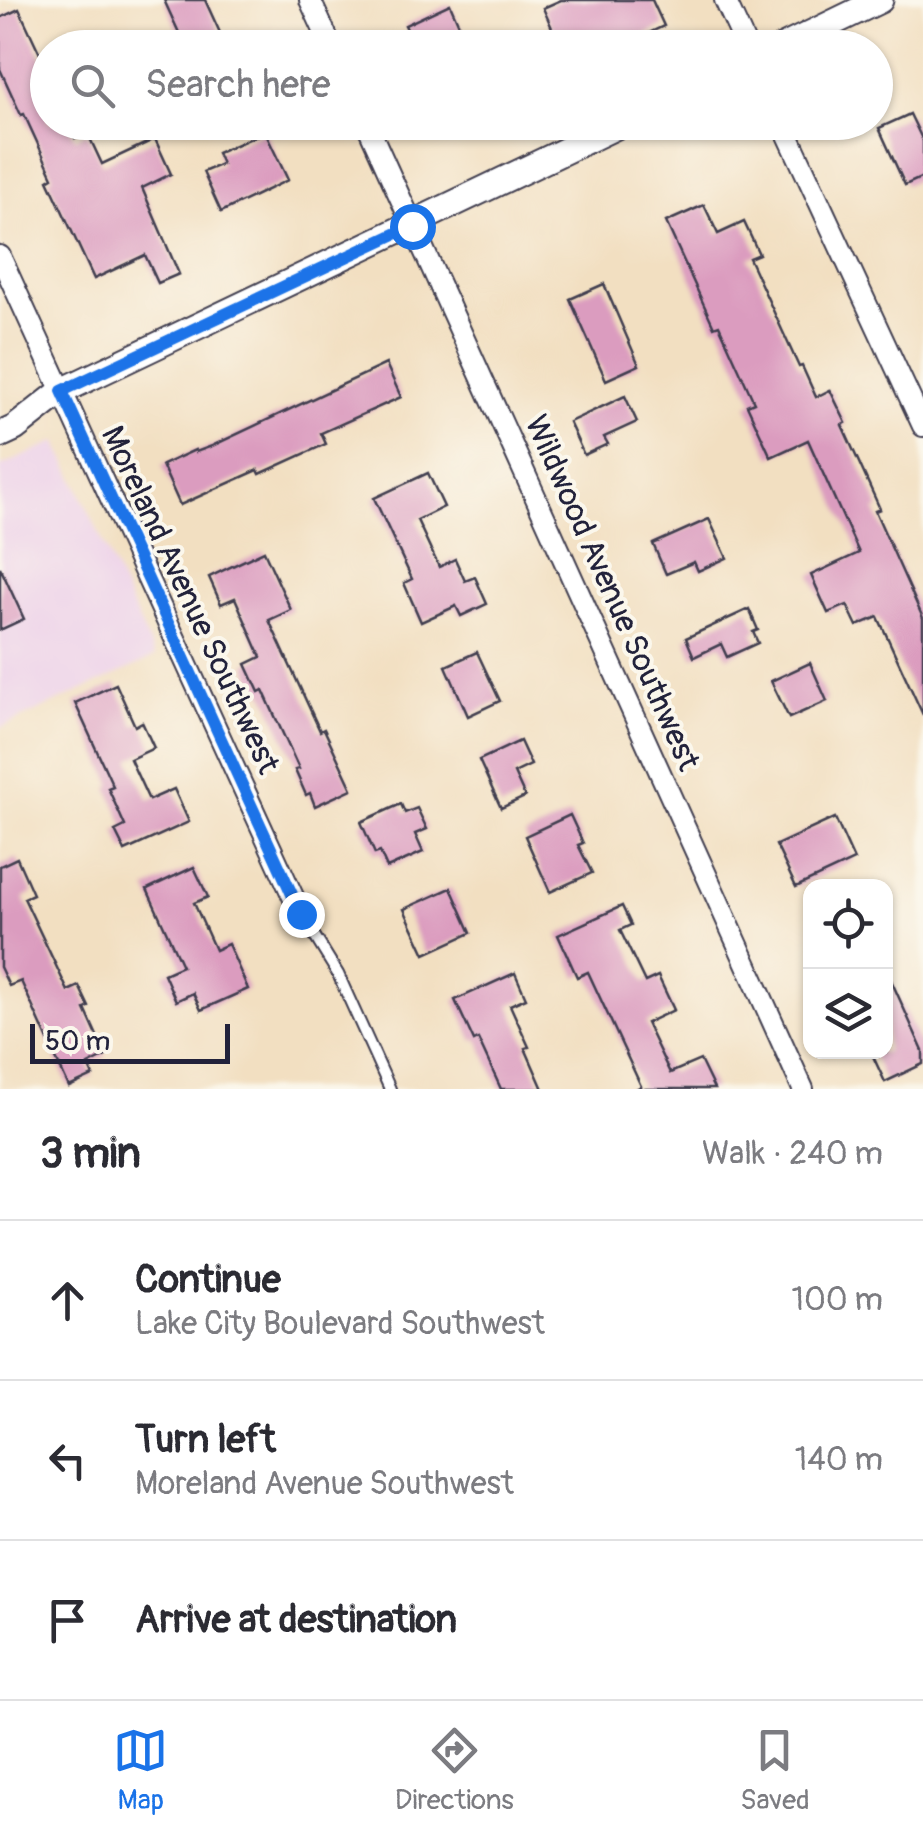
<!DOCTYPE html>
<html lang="en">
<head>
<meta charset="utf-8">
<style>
  :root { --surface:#fff; --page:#f7f7f7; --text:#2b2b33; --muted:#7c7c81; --line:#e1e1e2; --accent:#1a73e8 }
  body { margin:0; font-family:Pangolin,sans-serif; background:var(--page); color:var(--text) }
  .controls { position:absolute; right:30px; bottom:30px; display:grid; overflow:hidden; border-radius:20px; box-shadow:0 2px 8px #0004 }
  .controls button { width:90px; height:90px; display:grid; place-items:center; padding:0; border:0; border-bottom:2px solid var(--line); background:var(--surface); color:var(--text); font:50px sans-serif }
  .scale { position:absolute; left:30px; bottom:25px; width:200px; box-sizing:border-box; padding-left:10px; border:5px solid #22223b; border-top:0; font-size:28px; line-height:35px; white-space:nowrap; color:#22223b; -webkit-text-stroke:8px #fbf7ec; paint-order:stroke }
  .stop { position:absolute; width:30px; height:30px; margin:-22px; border:8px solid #1a73e8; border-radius:50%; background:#fff }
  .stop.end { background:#1a73e8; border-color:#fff; box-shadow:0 2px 10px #0008 }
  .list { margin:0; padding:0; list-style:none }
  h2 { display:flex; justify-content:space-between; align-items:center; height:130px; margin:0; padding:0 40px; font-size:42px }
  h2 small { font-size:32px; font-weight:400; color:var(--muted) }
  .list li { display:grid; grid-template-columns:65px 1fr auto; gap:30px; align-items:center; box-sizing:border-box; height:160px; padding:0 40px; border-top:2px solid var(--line) }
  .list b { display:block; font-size:38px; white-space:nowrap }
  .list p { margin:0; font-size:32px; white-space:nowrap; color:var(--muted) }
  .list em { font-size:32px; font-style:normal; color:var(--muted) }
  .icon { flex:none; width:55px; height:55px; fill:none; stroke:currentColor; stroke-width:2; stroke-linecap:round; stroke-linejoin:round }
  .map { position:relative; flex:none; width:923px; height:1089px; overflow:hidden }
  .search { position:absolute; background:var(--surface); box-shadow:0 2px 8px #0004; left:30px; right:30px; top:30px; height:110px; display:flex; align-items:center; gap:25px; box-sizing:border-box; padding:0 35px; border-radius:55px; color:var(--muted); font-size:38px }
  .sheet { height:610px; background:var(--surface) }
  nav { display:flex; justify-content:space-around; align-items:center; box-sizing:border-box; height:140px; border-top:2px solid var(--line); background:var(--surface); font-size:28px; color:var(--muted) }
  nav a { display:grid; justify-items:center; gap:5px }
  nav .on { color:var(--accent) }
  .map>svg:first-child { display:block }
</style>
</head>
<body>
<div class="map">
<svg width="923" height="1089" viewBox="0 0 923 1089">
  <rect width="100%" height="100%" fill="#fbf7ec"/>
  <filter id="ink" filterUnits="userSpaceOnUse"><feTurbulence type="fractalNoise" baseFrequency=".01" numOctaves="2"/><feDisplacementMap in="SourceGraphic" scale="20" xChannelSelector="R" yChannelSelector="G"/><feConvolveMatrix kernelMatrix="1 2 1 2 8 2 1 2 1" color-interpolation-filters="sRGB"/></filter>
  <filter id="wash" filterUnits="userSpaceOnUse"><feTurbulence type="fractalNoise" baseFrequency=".0048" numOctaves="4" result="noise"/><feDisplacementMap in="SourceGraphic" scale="40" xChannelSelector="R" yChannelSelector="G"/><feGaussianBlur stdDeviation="2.25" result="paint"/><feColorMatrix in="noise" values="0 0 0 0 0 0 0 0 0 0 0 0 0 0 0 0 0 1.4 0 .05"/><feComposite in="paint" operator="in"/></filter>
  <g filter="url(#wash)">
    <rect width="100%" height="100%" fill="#f2dfc1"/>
    <path fill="#edd1e9" d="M57,441L155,657L0,728V467Z"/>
    <g id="blocks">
      <g fill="#db9cbf">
        <path d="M164,0H205L227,48H186Z"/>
        <path d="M561,0H652L664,26L630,42L628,39L610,48H561L543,8Z"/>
        <path d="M450,4L469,48H416L405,25Z"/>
        <path d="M19,9L48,71V122H68L75,138L87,132L102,164L155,139L171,174L142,188L179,274L158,283L145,255L94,279L48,180L53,177L24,114L21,115L0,69V18Z"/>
        <path d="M910,114L923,141V177L905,185L879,128Z"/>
        <path d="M265,132L288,180L221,212L203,172L222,164L217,153Z"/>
        <path d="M704,205L718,234L744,222L759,254L749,258L799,367L802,366L816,397L830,390L846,423L842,425L880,509L875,511L923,618V715L878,617L857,626L847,605L828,613L811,575L859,553L808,440L771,457L747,405L754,402L719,325L714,327L666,222Z"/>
        <path d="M604,284L639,365L606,380L570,299Z"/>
        <path d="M386,364L401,397L321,433L326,444L260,474L258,470L180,505L162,465L195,450L196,452L212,446Z"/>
        <path d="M625,396L637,422L604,437L608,444L584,455L569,422Z"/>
        <path d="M428,473L444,507L417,520L439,567L455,559L465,581L475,577L487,604L461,616L456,606L421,622L404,583L412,579L374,498Z"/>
        <path d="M709,519L727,558L698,571L694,562L666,574L653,544Z"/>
        <path d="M264,551L291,610L269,620L320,731L324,729L352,789L315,806L310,793L306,795L295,770L299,769L263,690L259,692L246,664L261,657L235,598L221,604L209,577Z"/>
        <path d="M0,567L24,619L0,630Z"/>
        <path d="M749,609L758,630L753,632L758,643L727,657L721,644L694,657L686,638Z"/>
        <path d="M477,652L500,701L468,716L446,666Z"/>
        <path d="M810,663L827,701L789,718L771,681Z"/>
        <path d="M116,684L135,726L142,722L154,748L130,759L149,800L174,789L189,822L125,851L115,831L125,826L108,788L113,786L75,703Z"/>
        <path d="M520,741L531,765L514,773L525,797L501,808L479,760Z"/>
        <path d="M401,804L405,813L417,808L427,829L415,834L423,852L387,868L380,852L375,854L361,822Z"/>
        <path d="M570,815L583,843L578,845L592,873L550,892L525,836Z"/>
        <path d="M835,818L854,860L796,887L776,845Z"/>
        <path d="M17,858L33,894L24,898L68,991L79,986L89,1007L85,1009L106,1056L88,1065L93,1076L69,1087L21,981L9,986L0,967V866Z"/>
        <path d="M194,867L208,897L194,903L215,950L228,944L248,989L201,1010L193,993L176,1001L164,974L182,966L147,889Z"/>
        <path d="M451,888L471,933L425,954L404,909Z"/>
        <path d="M622,906L631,925L620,930L645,982L658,976L674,1010L646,1023L670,1073L700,1060L714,1089H636L641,1086L588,972L577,977L558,935Z"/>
        <path d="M886,969L923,1051V1064L885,1082L871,1052H886Z"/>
        <path d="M515,973L526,998L510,1005L529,1047L525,1048L543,1089H501L478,1039L474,1041L455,1000Z"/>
      </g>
    </g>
  </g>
  <g filter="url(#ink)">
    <use href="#blocks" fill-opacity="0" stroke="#413e4f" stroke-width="2.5"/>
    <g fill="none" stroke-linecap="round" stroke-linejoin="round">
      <g stroke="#413e4f" stroke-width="14">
        <path id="service" d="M301,914L338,974L390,1089"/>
      </g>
      <g stroke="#413e4f" stroke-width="24">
        <g id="minor">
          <path d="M310,0L332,48"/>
          <path d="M725,0L747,48"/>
          <path d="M366,122L803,1089"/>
          <path d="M782,122L923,426"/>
          <path d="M0,256L301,914"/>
        </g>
      </g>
      <g stroke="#413e4f" stroke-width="29">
        <g id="tertiary">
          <path d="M781,48L880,0"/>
          <path d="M0,435L15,428L62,391L625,122"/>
        </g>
      </g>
      <use href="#service" stroke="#fff" stroke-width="10"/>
      <use href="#minor" stroke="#fff" stroke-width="20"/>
      <use href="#tertiary" stroke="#fff" stroke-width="25"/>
    </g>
  </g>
  <g fill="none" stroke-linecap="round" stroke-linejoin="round" filter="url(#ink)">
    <path stroke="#1a73e8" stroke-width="12" d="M301,914L62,391L412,226"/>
  </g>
  <g text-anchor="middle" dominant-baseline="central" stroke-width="8" stroke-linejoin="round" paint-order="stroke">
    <g font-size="32" fill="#22223b" stroke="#fbf7ec">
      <text transform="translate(612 593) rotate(66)">Wildwood Avenue Southwest</text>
      <text transform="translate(190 600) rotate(65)">Moreland Avenue Southwest</text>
    </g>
  </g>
</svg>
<div class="controls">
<button><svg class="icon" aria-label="locate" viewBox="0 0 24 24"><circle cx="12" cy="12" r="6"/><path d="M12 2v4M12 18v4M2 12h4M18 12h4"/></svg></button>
<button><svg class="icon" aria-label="layers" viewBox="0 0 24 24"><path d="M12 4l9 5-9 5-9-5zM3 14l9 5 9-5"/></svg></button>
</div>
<div class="scale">50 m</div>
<div class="stop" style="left:412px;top:226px"></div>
<div class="stop end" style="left:301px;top:914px"></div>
<div class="search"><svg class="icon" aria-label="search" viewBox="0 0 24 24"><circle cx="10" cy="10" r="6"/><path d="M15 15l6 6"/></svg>Search here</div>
</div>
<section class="sheet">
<h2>3 min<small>Walk · 240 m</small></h2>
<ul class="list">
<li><svg class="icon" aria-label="ahead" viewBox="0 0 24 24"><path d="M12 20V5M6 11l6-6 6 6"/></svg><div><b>Continue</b><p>Lake City Boulevard Southwest</p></div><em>100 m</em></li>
<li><svg class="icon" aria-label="left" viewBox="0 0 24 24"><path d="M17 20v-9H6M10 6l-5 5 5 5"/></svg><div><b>Turn left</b><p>Moreland Avenue Southwest</p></div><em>140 m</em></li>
<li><svg class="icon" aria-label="arrive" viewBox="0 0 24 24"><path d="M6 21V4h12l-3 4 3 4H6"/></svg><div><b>Arrive at destination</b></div></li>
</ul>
</section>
<nav>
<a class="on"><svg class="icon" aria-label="map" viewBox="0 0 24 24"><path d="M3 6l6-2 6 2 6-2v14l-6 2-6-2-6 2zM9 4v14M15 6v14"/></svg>Map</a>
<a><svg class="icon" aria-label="directions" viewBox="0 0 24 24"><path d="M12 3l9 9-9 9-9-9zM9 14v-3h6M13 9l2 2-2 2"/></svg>Directions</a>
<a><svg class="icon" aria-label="saved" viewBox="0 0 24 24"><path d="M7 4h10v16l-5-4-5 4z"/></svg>Saved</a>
</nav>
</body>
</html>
